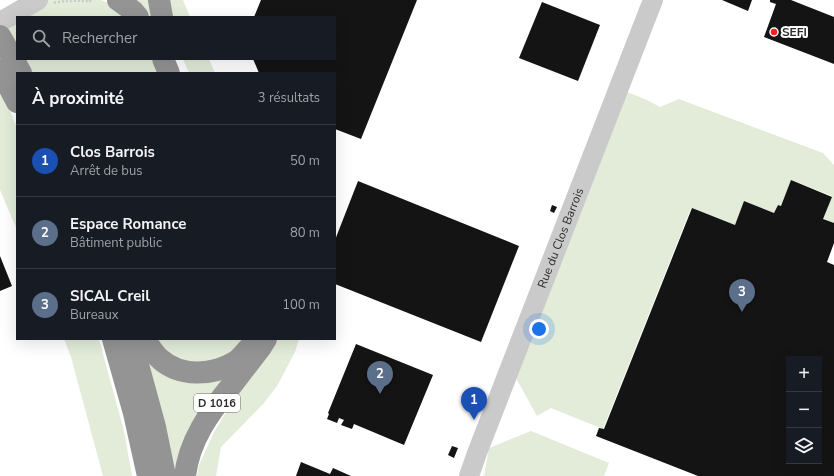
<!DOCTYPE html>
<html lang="fr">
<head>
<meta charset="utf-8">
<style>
  :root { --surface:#171b24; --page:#20242c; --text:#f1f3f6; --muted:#9ea1a6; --line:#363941; --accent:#8c9099 }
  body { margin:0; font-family:"Nunito Sans",sans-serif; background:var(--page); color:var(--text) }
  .controls { position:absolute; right:12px; bottom:12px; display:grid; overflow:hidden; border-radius:0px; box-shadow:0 4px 16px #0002 }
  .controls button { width:36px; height:36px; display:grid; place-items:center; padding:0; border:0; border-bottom:1px solid var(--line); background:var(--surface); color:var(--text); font:20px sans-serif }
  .you { position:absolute; left:539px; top:329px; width:14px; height:14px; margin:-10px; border:3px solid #fff; border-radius:50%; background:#1a73e8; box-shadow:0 0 0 6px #1a73e833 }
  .badge { display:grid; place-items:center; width:26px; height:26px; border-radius:50%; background:var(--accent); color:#fff; font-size:13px; font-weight:700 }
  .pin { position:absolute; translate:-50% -33px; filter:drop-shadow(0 1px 2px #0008) }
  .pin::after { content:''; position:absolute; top:21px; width:14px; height:12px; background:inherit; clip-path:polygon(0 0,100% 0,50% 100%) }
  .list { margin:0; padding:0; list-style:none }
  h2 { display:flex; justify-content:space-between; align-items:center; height:52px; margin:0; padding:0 16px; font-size:17px }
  h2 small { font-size:13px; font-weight:400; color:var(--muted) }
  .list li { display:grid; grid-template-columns:26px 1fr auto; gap:12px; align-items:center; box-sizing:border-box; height:72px; padding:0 16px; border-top:1px solid var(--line) }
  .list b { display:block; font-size:15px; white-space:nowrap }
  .list p { margin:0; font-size:13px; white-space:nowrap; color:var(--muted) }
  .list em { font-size:13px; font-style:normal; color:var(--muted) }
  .icon { flex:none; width:22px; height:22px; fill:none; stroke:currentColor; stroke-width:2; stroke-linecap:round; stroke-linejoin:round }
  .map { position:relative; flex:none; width:834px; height:476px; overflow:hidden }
  .search { position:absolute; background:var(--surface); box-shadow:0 4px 16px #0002; left:16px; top:16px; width:320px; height:44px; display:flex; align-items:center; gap:10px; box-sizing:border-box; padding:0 14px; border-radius:0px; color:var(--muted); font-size:15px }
  .panel { position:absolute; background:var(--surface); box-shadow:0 4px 16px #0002; left:16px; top:72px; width:320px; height:268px; border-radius:0px }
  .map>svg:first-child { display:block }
</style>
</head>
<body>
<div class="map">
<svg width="834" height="476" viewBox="0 0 834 476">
  <rect width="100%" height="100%" fill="#fff"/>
  <g fill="#e2ecd9">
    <path d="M48,0H101L116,6L131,17H17V55L0,26L40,3Z"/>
    <path d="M135,0H151L153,17H146Z"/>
    <path d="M164,0H183L190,17H168Z"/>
    <path d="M20,59H158L164,73H29Z"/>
    <path d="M183,59H209L215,73H189Z"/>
    <path d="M0,91L7,103L17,128V230L0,190Z"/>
    <path d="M627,92L647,100L660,107L679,99L823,153L834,165V223L823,219L832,196L791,180L781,206L778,205L774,213L744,201L735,225L691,208L603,429L551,408L537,416L516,378Z"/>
    <path d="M64,339H99L124,431L132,476H103L71,357Z"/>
    <path d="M150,339H251L230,360L186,367Z"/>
    <path d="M271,339H299L295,352L277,386L264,403L221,447L216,476H197L199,465L214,432Z"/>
    <path d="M147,357L232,371L176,475Z"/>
    <path d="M531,431L609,463L604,476H484L489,448Z"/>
  </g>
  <g fill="#141414" fill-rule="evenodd">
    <path d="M261,0H417L361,139L335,129V73H259L253,59H335V17H254Z"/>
    <path d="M722,0H752L748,11Z"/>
    <path d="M770,0H791L834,17V64L764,37L776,4L770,2Z"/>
    <path d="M542,2L600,25L578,81L519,58Z"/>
    <path d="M791,180L832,197L823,219L834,223V243L827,262L834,265V476H698L596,436L599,428L604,429L692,208L735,225L744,201L774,213L778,205L781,206ZM789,359H819V461H789Z"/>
    <path d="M358,181L519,246L481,342L335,284V240Z"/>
    <path d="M552,205L557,207L554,213L550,211Z"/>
    <path d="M0,256L12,286L0,291Z"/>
    <path d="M356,344L433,375L404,445L354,424L352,429L341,425L344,420L339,418L337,423L327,419L329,414L328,413Z"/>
    <path d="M452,446L458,448L454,458L448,455Z"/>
    <path d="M301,462L330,474L333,468L351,476H296Z"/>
  </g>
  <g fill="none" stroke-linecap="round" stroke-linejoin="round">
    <path stroke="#cacaca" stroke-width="2.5" stroke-dasharray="2 2" stroke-linecap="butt" d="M54,3C66,0 78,1 90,1V0"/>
    <g stroke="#cacaca" stroke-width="20">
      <path d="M0,22L38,0"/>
      <path id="s1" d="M469,476L477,453L653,0"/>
    </g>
    <g stroke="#949494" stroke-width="22">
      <path d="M118,0L133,11L138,17"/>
      <path d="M159,0L162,17"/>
      <path d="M0,36L21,73"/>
      <path d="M163,59L169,73"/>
      <path d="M0,70L17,102"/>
      <path d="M113,339L134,413L148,476"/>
      <path d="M131,339L155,427L165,476"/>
      <path d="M145,339C149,346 153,353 160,359C180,377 212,376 235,362C241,358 245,352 250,347"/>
      <path d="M185,476C189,441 209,413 231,386C241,373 251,360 261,347L266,339"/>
    </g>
  </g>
  <circle fill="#f61e20" stroke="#fff" stroke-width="1.5" cx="774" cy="32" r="4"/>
  <g text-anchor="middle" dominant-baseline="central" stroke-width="4" stroke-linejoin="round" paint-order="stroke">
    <rect fill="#fff" stroke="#6c6c6c" stroke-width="1" x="194" y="394" width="46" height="18" rx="3"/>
    <g font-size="11" font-weight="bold" fill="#2d2d2d">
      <text x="217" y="403">D 1016</text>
    </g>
    <g font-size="12" font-weight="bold" fill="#2d2d2d" stroke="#fff" text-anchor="start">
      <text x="782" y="32">SEFI</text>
    </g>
    <g font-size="12" fill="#2d2d2d" stroke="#fff">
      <text stroke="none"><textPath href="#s1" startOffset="255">Rue du Clos Barrois</textPath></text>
    </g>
  </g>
</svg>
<div class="controls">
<button>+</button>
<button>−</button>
<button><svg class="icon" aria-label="layers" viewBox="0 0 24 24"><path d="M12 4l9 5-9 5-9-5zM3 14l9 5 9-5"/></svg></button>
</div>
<div class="you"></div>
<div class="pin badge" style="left:474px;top:420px;background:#1a4fb4">1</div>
<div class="pin badge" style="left:380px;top:394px;background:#5c6f8a">2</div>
<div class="pin badge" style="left:742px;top:312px;background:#5c6f8a">3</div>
<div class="search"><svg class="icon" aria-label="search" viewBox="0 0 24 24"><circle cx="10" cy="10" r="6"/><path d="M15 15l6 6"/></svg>Rechercher</div>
<section class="panel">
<h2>À proximité<small>3 résultats</small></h2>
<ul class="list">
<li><span class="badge" style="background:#1a4fb4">1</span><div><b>Clos Barrois</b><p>Arrêt de bus</p></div><em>50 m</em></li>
<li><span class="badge" style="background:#5c6f8a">2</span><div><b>Espace Romance</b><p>Bâtiment public</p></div><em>80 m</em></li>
<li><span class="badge" style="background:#5c6f8a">3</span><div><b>SICAL Creil</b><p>Bureaux</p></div><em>100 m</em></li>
</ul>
</section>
</div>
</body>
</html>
